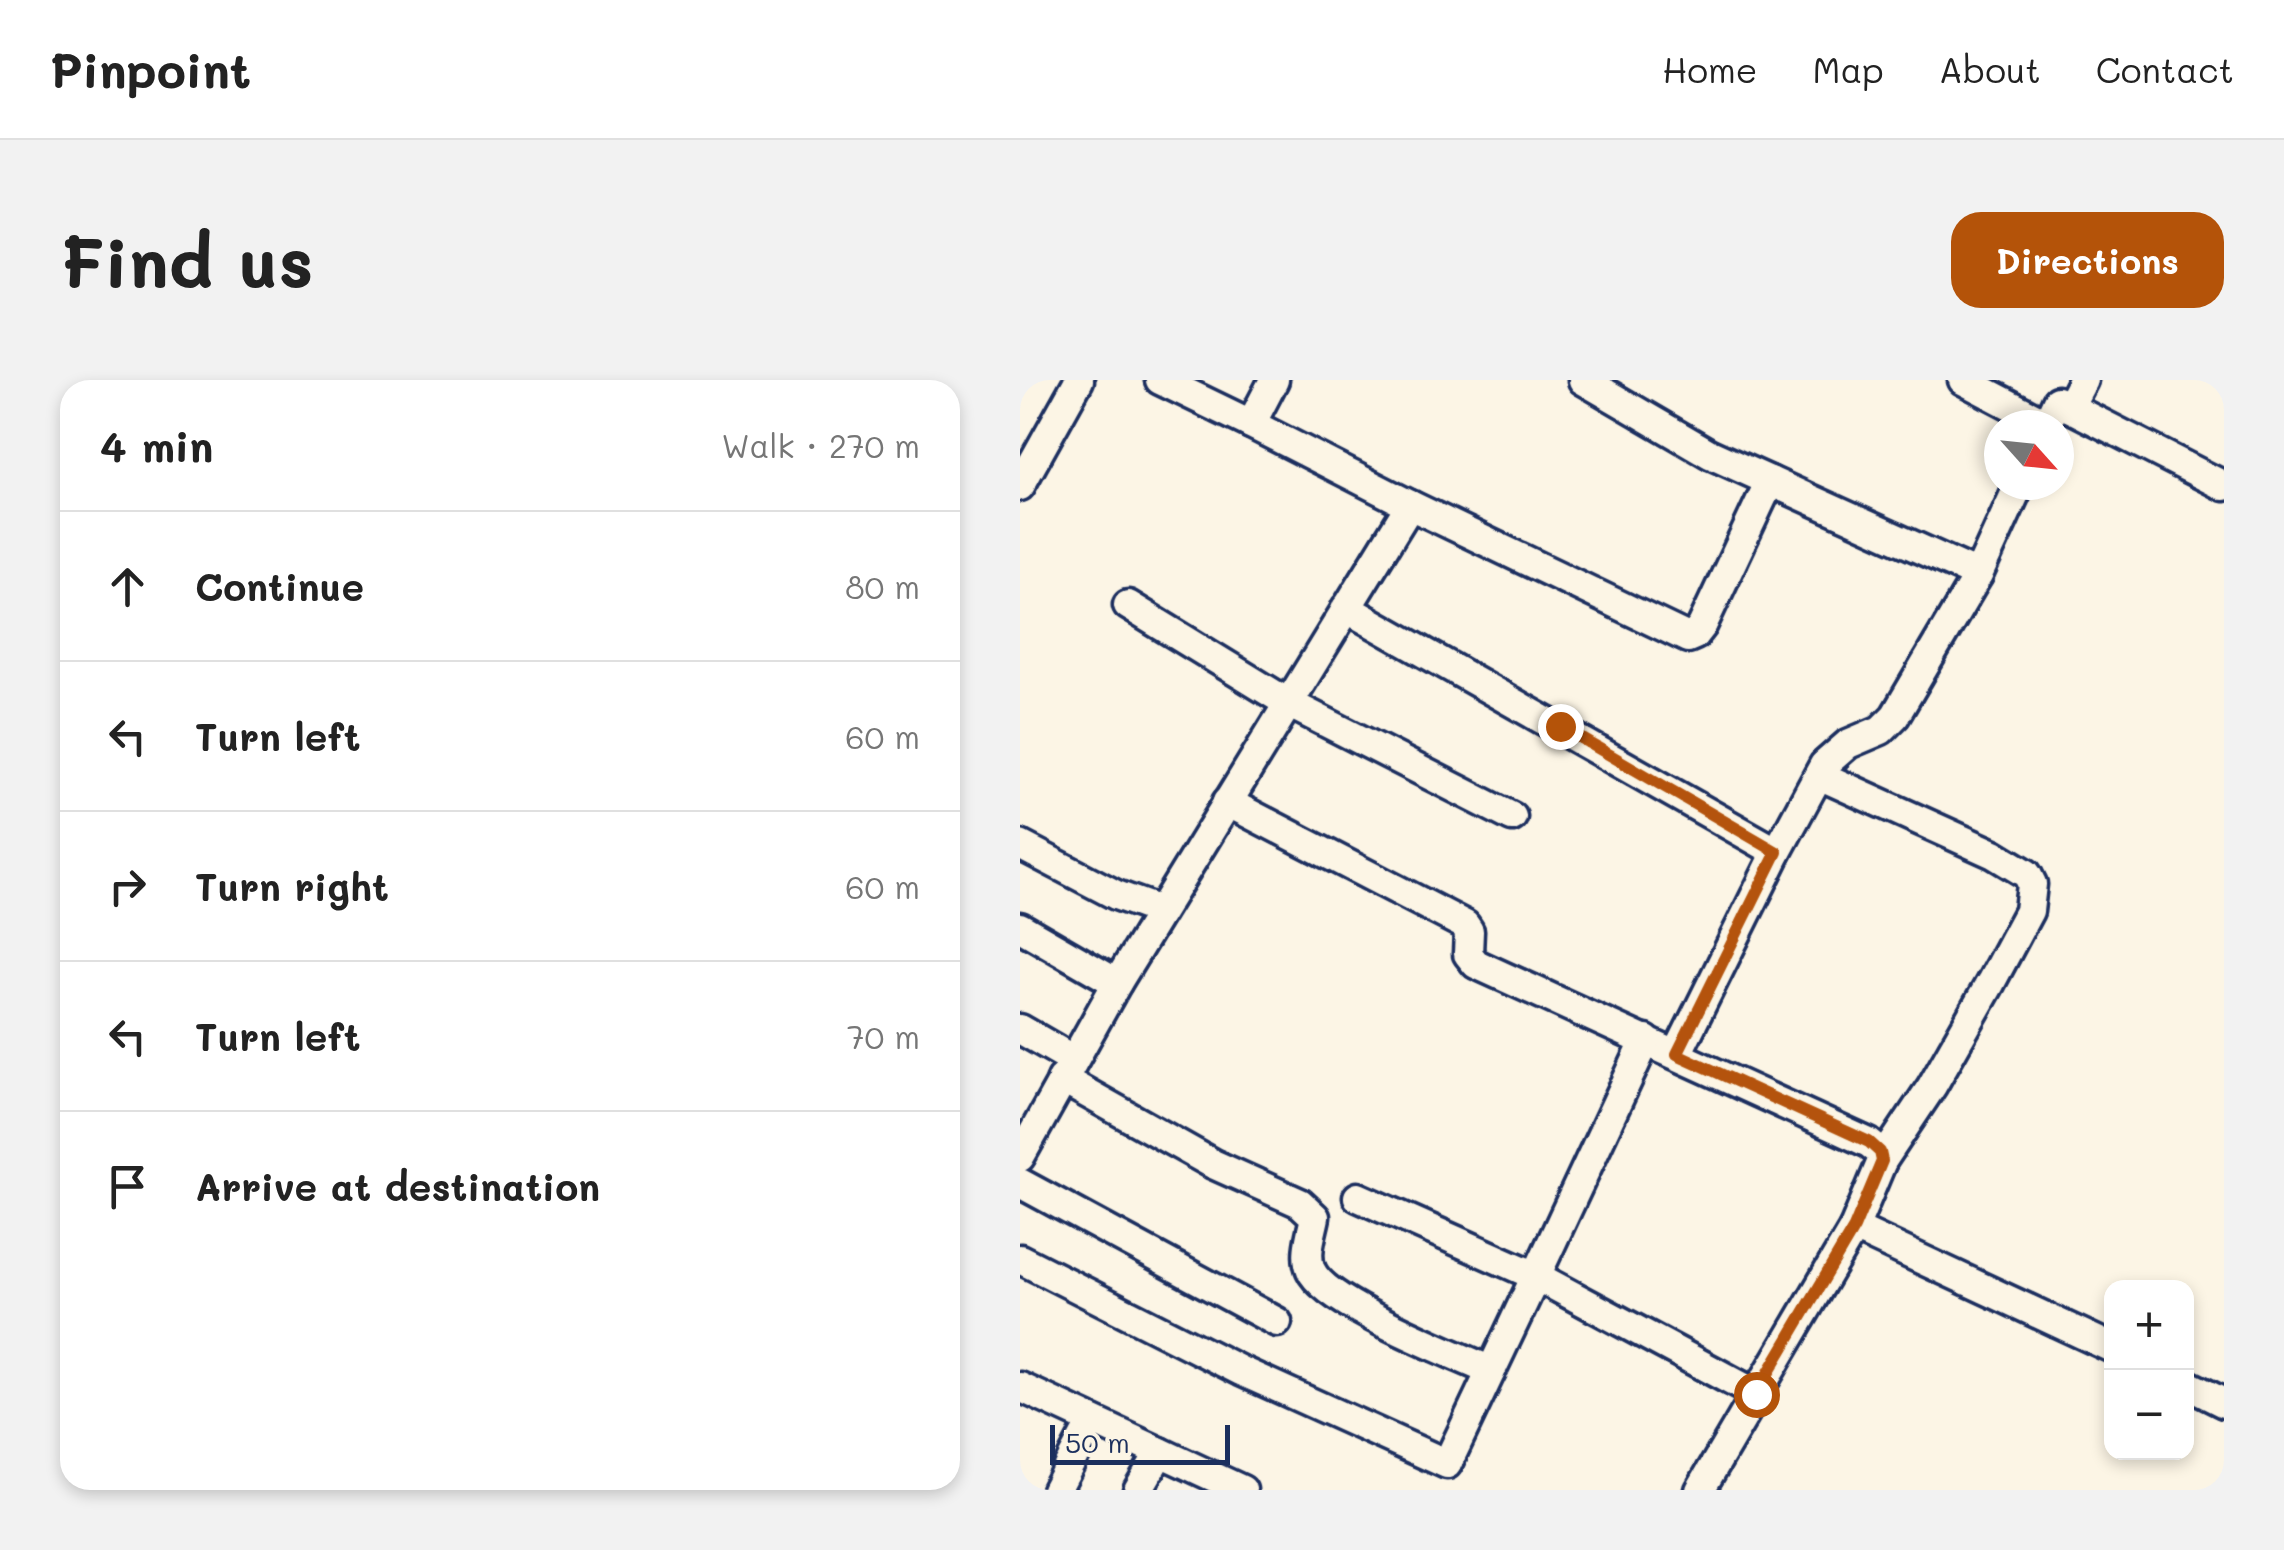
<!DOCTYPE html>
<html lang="en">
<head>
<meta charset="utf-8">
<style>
  :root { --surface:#fff; --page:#f2f2f2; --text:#222; --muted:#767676; --line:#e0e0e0; --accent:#b45309 }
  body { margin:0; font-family:Mali,sans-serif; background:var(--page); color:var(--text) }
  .controls { position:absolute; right:30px; bottom:30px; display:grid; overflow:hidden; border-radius:20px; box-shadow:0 5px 15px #0003 }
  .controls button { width:90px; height:90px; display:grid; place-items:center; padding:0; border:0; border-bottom:2px solid var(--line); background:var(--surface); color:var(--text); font:50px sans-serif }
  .compass { position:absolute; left:964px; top:30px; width:90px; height:90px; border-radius:50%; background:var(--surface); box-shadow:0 5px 15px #0003; rotate:117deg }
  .scale { position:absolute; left:30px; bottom:25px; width:180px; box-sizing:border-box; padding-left:10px; border:5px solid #1b2f5e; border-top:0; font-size:28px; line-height:35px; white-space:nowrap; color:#1b2f5e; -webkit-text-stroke:8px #fcf5e5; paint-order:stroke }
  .stop { position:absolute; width:30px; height:30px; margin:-22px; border:8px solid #b45309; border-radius:50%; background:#fff }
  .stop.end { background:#b45309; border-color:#fff; box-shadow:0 2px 10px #0008 }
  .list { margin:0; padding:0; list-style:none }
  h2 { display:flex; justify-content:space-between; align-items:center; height:130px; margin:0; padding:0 40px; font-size:42px }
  h2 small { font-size:32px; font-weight:400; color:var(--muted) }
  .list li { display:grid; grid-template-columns:65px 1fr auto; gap:30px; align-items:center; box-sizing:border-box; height:150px; padding:0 40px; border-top:2px solid var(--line) }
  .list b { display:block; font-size:38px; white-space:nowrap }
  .list em { font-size:32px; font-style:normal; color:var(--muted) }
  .icon { flex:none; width:55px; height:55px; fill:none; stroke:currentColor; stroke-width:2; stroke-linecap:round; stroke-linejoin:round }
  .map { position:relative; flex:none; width:1204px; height:1110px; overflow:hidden; border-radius:30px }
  header { display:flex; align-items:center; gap:60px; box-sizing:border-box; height:140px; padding:0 50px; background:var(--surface); border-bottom:2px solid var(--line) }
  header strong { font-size:48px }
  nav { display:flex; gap:55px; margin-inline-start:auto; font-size:35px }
  .intro { display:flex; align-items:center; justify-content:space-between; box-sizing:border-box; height:240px; padding:0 60px }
  h1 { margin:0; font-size:70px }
  .button { padding:25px 45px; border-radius:30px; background:var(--accent); color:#fff; font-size:35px; font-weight:700 }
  main { display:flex; gap:60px; padding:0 60px }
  aside { flex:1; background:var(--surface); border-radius:30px; box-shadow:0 5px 15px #0003 }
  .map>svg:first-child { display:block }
</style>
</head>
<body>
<header>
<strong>Pinpoint</strong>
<nav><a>Home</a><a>Map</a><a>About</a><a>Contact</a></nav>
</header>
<div class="intro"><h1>Find us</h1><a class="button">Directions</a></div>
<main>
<aside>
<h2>4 min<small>Walk · 270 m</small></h2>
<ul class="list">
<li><svg class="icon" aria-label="ahead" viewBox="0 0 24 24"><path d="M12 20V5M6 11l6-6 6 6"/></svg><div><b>Continue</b></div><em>80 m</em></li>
<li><svg class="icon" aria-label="left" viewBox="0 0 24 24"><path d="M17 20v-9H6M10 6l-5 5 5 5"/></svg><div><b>Turn left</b></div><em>60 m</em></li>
<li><svg class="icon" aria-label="right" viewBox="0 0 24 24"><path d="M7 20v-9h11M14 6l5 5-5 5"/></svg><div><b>Turn right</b></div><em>60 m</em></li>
<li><svg class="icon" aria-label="left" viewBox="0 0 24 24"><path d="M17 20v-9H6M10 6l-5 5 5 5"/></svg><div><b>Turn left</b></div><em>70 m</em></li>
<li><svg class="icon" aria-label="arrive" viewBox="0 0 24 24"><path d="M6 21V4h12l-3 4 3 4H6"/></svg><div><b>Arrive at destination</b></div></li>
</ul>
</aside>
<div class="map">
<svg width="1204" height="1110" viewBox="0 0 1204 1110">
  <rect width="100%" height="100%" fill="#fcf5e5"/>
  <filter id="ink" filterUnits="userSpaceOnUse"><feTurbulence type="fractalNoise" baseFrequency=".01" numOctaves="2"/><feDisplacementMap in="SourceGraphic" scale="20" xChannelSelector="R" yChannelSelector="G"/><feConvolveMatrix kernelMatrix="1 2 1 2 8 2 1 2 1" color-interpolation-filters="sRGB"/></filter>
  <g filter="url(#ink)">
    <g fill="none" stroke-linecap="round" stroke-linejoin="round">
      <g stroke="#1b2f5e" stroke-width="35">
        <g id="minor">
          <path d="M140,0L231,44"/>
          <path d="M563,0L690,74L958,195L999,105"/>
          <path d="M943,0L1027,44"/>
          <path d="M1049,27L1063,0"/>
          <path d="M1026,45L1037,21L1204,106"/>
          <path d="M0,106L59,0"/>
          <path d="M390,125L668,258L675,255L682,246L750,101"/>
          <path d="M108,225L268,323L492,437"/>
          <path d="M326,228L757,472"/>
          <path d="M799,395L974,474L1007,494L1012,504L1009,531L971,602L912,706L862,781"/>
          <path d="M207,422L445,545L449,551L448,574L456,584L849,763L860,772L862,781L834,848"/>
          <path d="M0,465L96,515L140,531"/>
          <path d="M0,547L97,603"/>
          <path d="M0,649L52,679"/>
          <path d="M657,674L757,472L804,385L828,364L861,350L875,336L958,195"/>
          <path d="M42,699L193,784L280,823L295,837C292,853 284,874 291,890C305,924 434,974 471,991"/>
          <path d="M0,777L97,603L390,125L231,44L254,0"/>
          <path d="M0,803L257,942"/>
          <path d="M338,817L516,896L626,660"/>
          <path d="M0,879L221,991L427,1084L516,896L736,1014"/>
          <path d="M1166,1004L1204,1023"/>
          <path d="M0,1007L222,1110"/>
          <path d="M36,1110L72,1041"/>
          <path d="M118,1110L140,1072"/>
          <path d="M680,1110L834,848L1092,968"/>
        </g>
      </g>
      <use href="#minor" stroke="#fcf5e5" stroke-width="28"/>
    </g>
  </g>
  <g fill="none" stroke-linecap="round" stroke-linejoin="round" filter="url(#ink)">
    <path stroke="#b45309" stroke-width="12" d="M540,346L757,472L657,674L849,762L860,772L862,781L834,848L736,1014"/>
  </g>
</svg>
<div class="controls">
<button>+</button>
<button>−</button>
</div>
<svg class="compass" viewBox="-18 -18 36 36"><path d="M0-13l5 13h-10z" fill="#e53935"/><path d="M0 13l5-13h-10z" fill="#767676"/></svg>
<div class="scale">50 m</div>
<div class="stop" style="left:736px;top:1014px"></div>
<div class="stop end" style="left:540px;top:346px"></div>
</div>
</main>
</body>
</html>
